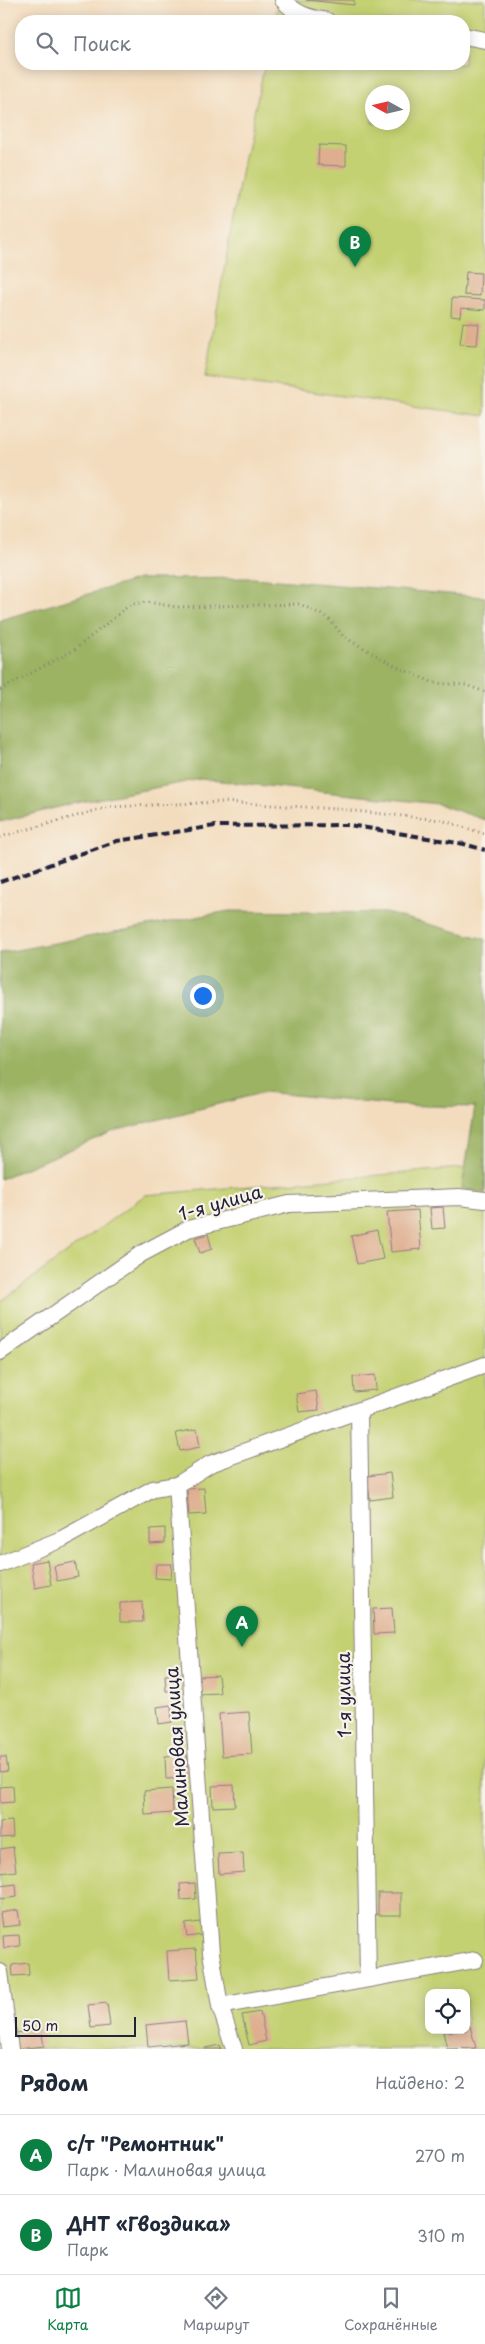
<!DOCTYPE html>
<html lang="ru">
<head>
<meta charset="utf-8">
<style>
  :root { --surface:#fff; --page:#f2f2f3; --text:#1f2937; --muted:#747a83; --line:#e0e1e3; --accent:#0b8043 }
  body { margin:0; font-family:"Playpen Sans",sans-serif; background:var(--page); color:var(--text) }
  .controls { position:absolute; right:15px; bottom:15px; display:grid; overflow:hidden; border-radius:10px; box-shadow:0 2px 12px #0003 }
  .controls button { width:45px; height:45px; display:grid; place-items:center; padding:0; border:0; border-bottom:1px solid var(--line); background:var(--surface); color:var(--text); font:25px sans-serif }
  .compass { position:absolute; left:365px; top:85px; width:45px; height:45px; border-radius:50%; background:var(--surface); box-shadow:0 2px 12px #0003; rotate:278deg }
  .scale { position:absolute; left:15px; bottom:12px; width:121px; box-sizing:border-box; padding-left:5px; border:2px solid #22223b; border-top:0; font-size:14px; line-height:18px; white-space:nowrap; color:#22223b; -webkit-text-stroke:4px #f7f3e8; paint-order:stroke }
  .you { position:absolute; left:202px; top:995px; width:18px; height:18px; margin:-12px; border:4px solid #fff; border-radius:50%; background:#1a73e8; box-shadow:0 0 0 8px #1a73e833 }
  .badge { display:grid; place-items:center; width:32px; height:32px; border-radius:50%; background:var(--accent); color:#fff; font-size:16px; font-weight:700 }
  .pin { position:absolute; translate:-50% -41px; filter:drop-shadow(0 1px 2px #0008) }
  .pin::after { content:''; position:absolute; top:26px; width:18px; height:15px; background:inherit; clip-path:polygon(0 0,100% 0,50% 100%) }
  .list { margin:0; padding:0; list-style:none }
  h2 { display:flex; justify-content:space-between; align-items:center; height:65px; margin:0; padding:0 20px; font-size:21px }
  h2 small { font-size:16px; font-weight:400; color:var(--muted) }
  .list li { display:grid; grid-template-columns:32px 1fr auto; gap:15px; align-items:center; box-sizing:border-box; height:80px; padding:0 20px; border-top:1px solid var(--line) }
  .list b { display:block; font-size:19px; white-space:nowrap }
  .list p { margin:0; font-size:16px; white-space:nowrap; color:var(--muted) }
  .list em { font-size:16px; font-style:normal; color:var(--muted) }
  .icon { flex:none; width:28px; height:28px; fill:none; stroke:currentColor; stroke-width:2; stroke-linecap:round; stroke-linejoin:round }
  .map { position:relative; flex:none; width:485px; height:2049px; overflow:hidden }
  .search { position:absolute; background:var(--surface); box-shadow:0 2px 12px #0003; left:15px; right:15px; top:15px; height:55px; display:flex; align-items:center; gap:12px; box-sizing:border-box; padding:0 18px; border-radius:20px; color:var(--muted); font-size:19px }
  .sheet { height:225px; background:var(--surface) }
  nav { display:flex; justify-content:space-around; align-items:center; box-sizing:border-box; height:70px; border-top:1px solid var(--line); background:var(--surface); font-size:14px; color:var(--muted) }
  nav a { display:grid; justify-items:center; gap:2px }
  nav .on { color:var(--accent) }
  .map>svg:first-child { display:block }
</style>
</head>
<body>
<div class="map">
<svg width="485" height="2049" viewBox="0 0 485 2049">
  <rect width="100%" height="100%" fill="#f7f3e8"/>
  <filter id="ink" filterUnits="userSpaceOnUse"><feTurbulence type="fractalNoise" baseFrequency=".02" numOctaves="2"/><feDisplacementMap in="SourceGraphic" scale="10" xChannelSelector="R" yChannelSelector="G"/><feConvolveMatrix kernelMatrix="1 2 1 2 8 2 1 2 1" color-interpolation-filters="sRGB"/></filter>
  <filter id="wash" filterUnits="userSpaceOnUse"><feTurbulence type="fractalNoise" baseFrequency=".0096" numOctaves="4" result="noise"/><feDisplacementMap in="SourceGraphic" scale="20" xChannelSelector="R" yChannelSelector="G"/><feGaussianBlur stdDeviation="1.12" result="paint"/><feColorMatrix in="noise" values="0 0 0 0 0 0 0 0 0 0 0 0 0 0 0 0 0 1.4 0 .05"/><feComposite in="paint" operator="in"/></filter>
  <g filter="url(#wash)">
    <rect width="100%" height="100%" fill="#f3dcbd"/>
    <g fill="#c4d172" stroke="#737a56" fill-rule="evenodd">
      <path d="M279,0H485V416L205,377L244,157L265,64H464V21H275ZM372,92H402V122H372Z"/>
      <path d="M485,1166V2049H0V1302L145,1195ZM429,1993H466V2030H429Z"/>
    </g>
    <g fill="#9bb364" stroke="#5e6a50">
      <path d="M253,578L485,597V820L438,804L201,779L71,804L0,822V620L139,579Z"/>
      <path d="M229,911L386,913L485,939V1193L462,1188L475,1107L390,1105L265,1092L114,1131L0,1179V953Z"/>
    </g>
    <g id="blocks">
      <g fill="#deae8f">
        <path d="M306,0H354V5Z"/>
        <path d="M319,145L346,146V166L318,165Z"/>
        <path d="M466,272L481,273L480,296L464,295Z"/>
        <path d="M452,298L485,300V310L461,308L460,317L451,316Z"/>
        <path d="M463,322L479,324L477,345L460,344Z"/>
        <path d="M443,1207L445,1228L432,1229L430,1208Z"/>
        <path d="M418,1210L421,1249L391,1252L387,1212Z"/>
        <path d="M377,1230L383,1259L357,1264L351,1236Z"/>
        <path d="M208,1234L212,1249L200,1253L195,1238Z"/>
        <path d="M375,1375L376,1390L354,1392L353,1377Z"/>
        <path d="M316,1391L319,1410L299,1412L296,1394Z"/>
        <path d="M197,1429L200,1447L180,1451L176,1433Z"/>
        <path d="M390,1473L393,1497L370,1500L367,1476Z"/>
        <path d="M204,1488L206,1514L189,1515L187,1489Z"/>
        <path d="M165,1528V1543L150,1544V1529Z"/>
        <path d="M47,1560L51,1585L35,1588L31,1563Z"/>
        <path d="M75,1562L78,1577L57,1581L54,1566Z"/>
        <path d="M156,1564H172L171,1579L155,1578Z"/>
        <path d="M142,1602L143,1622H120V1603Z"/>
        <path d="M392,1608L394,1633L374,1634L373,1609Z"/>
        <path d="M179,1674L180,1691H166L165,1675Z"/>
        <path d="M218,1675L220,1693L199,1694L198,1676Z"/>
        <path d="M171,1705L172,1722L159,1724L157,1707Z"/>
        <path d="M249,1712L252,1754L222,1756L219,1714Z"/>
        <path d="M187,1755V1778L166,1779L165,1756Z"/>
        <path d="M0,1757H6L8,1771L0,1772Z"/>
        <path d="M234,1785L235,1806L213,1807L212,1786Z"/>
        <path d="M13,1786L14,1802L0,1803V1787Z"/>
        <path d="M172,1789L173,1813L145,1815L144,1791Z"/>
        <path d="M12,1821L13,1837L0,1838V1822Z"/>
        <path d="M13,1847L16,1871L0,1873V1849Z"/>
        <path d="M243,1853L244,1872L219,1874L218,1854Z"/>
        <path d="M195,1883L196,1899L181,1900L180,1884Z"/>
        <path d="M16,1884L17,1897L0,1899V1886Z"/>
        <rect x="378" y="1893" width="23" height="22"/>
        <path d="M18,1910L20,1925L2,1927L0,1913Z"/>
        <path d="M200,1922L202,1935L187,1937L185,1924Z"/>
        <path d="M19,1935L20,1946L4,1948L3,1936Z"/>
        <path d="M196,1949L199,1978L169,1980L167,1951Z"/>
        <path d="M28,1963L29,1975L13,1976L12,1965Z"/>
        <path d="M107,2003L110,2026L91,2028L88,2005Z"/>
        <path d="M260,2012L266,2041L249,2045L242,2015Z"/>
        <path d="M185,2021L188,2043L148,2047L146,2025Z"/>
        <path d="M470,2026L476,2048L447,2049L443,2032L466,2030V2027Z"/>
        <path d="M41,2029L44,2046L18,2049L16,2033Z"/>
        <path d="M220,2045L221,2049H205V2048Z"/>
      </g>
    </g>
  </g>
  <g filter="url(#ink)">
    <use href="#blocks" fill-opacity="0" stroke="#8a7f7c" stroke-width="1"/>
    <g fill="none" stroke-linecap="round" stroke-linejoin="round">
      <g stroke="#8a7f7c" stroke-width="18">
        <g id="minor">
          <path d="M283,0C295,14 309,18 327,21"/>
          <path d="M464,36L485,40"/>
          <path d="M0,1352L141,1254L188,1229L289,1204L459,1197L485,1200"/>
          <path d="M359,1411L368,1979"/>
          <path d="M177,1485L211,1953L220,2006L234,2049"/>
          <path d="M0,1564L62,1539L153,1489L177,1485L210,1464L485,1365"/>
          <path d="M0,1972L10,2049"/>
          <path d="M220,2006L475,1960"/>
        </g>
      </g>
      <g stroke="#8a7f7c" stroke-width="3" stroke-dasharray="1 4" stroke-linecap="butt">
        <path d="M0,690L74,650L131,604L148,602L176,607L300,604L328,618L344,637L397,667L434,683L466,685L485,692"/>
        <path d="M0,837L109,807L223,802L336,809L441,820L485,834"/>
      </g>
      <use href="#minor" stroke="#fff" stroke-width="16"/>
      <path stroke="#22223b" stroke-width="4" stroke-dasharray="8 4" stroke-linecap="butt" d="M0,882L117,841L215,826L349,825L464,844L485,850"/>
    </g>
  </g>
  <g text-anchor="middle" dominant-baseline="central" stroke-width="4.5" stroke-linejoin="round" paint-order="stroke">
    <g font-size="18" fill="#22223b" stroke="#f7f3e8">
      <text transform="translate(220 1202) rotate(-16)">1-я улица</text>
      <text transform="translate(343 1695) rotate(-91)">1-я улица</text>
      <text transform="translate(176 1747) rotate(-94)">Малиновая улица</text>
    </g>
  </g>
</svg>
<div class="controls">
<button><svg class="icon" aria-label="locate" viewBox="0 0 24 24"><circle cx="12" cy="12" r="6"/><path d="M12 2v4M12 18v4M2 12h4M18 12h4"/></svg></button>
</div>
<svg class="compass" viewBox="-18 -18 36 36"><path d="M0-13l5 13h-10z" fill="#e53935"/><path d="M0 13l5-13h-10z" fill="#747a83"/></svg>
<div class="scale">50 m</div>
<div class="you"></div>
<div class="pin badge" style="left:242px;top:1647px">A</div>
<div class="pin badge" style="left:355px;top:267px">B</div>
<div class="search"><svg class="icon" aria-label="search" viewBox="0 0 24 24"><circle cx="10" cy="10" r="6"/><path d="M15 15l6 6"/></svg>Поиск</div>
</div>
<section class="sheet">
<h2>Рядом<small>Найдено: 2</small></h2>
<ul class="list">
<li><span class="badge">A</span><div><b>с/т &quot;Ремонтник&quot;</b><p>Парк · Малиновая улица</p></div><em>270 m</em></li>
<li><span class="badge">B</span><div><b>ДНТ «Гвоздика»</b><p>Парк</p></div><em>310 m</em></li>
</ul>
</section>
<nav>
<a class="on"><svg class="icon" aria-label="map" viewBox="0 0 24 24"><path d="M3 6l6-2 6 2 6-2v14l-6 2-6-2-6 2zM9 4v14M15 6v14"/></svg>Карта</a>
<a><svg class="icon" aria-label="directions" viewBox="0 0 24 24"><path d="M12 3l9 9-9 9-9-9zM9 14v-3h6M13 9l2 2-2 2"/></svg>Маршрут</a>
<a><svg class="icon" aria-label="saved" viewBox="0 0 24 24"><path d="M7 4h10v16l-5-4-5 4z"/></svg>Сохранённые</a>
</nav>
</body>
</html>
